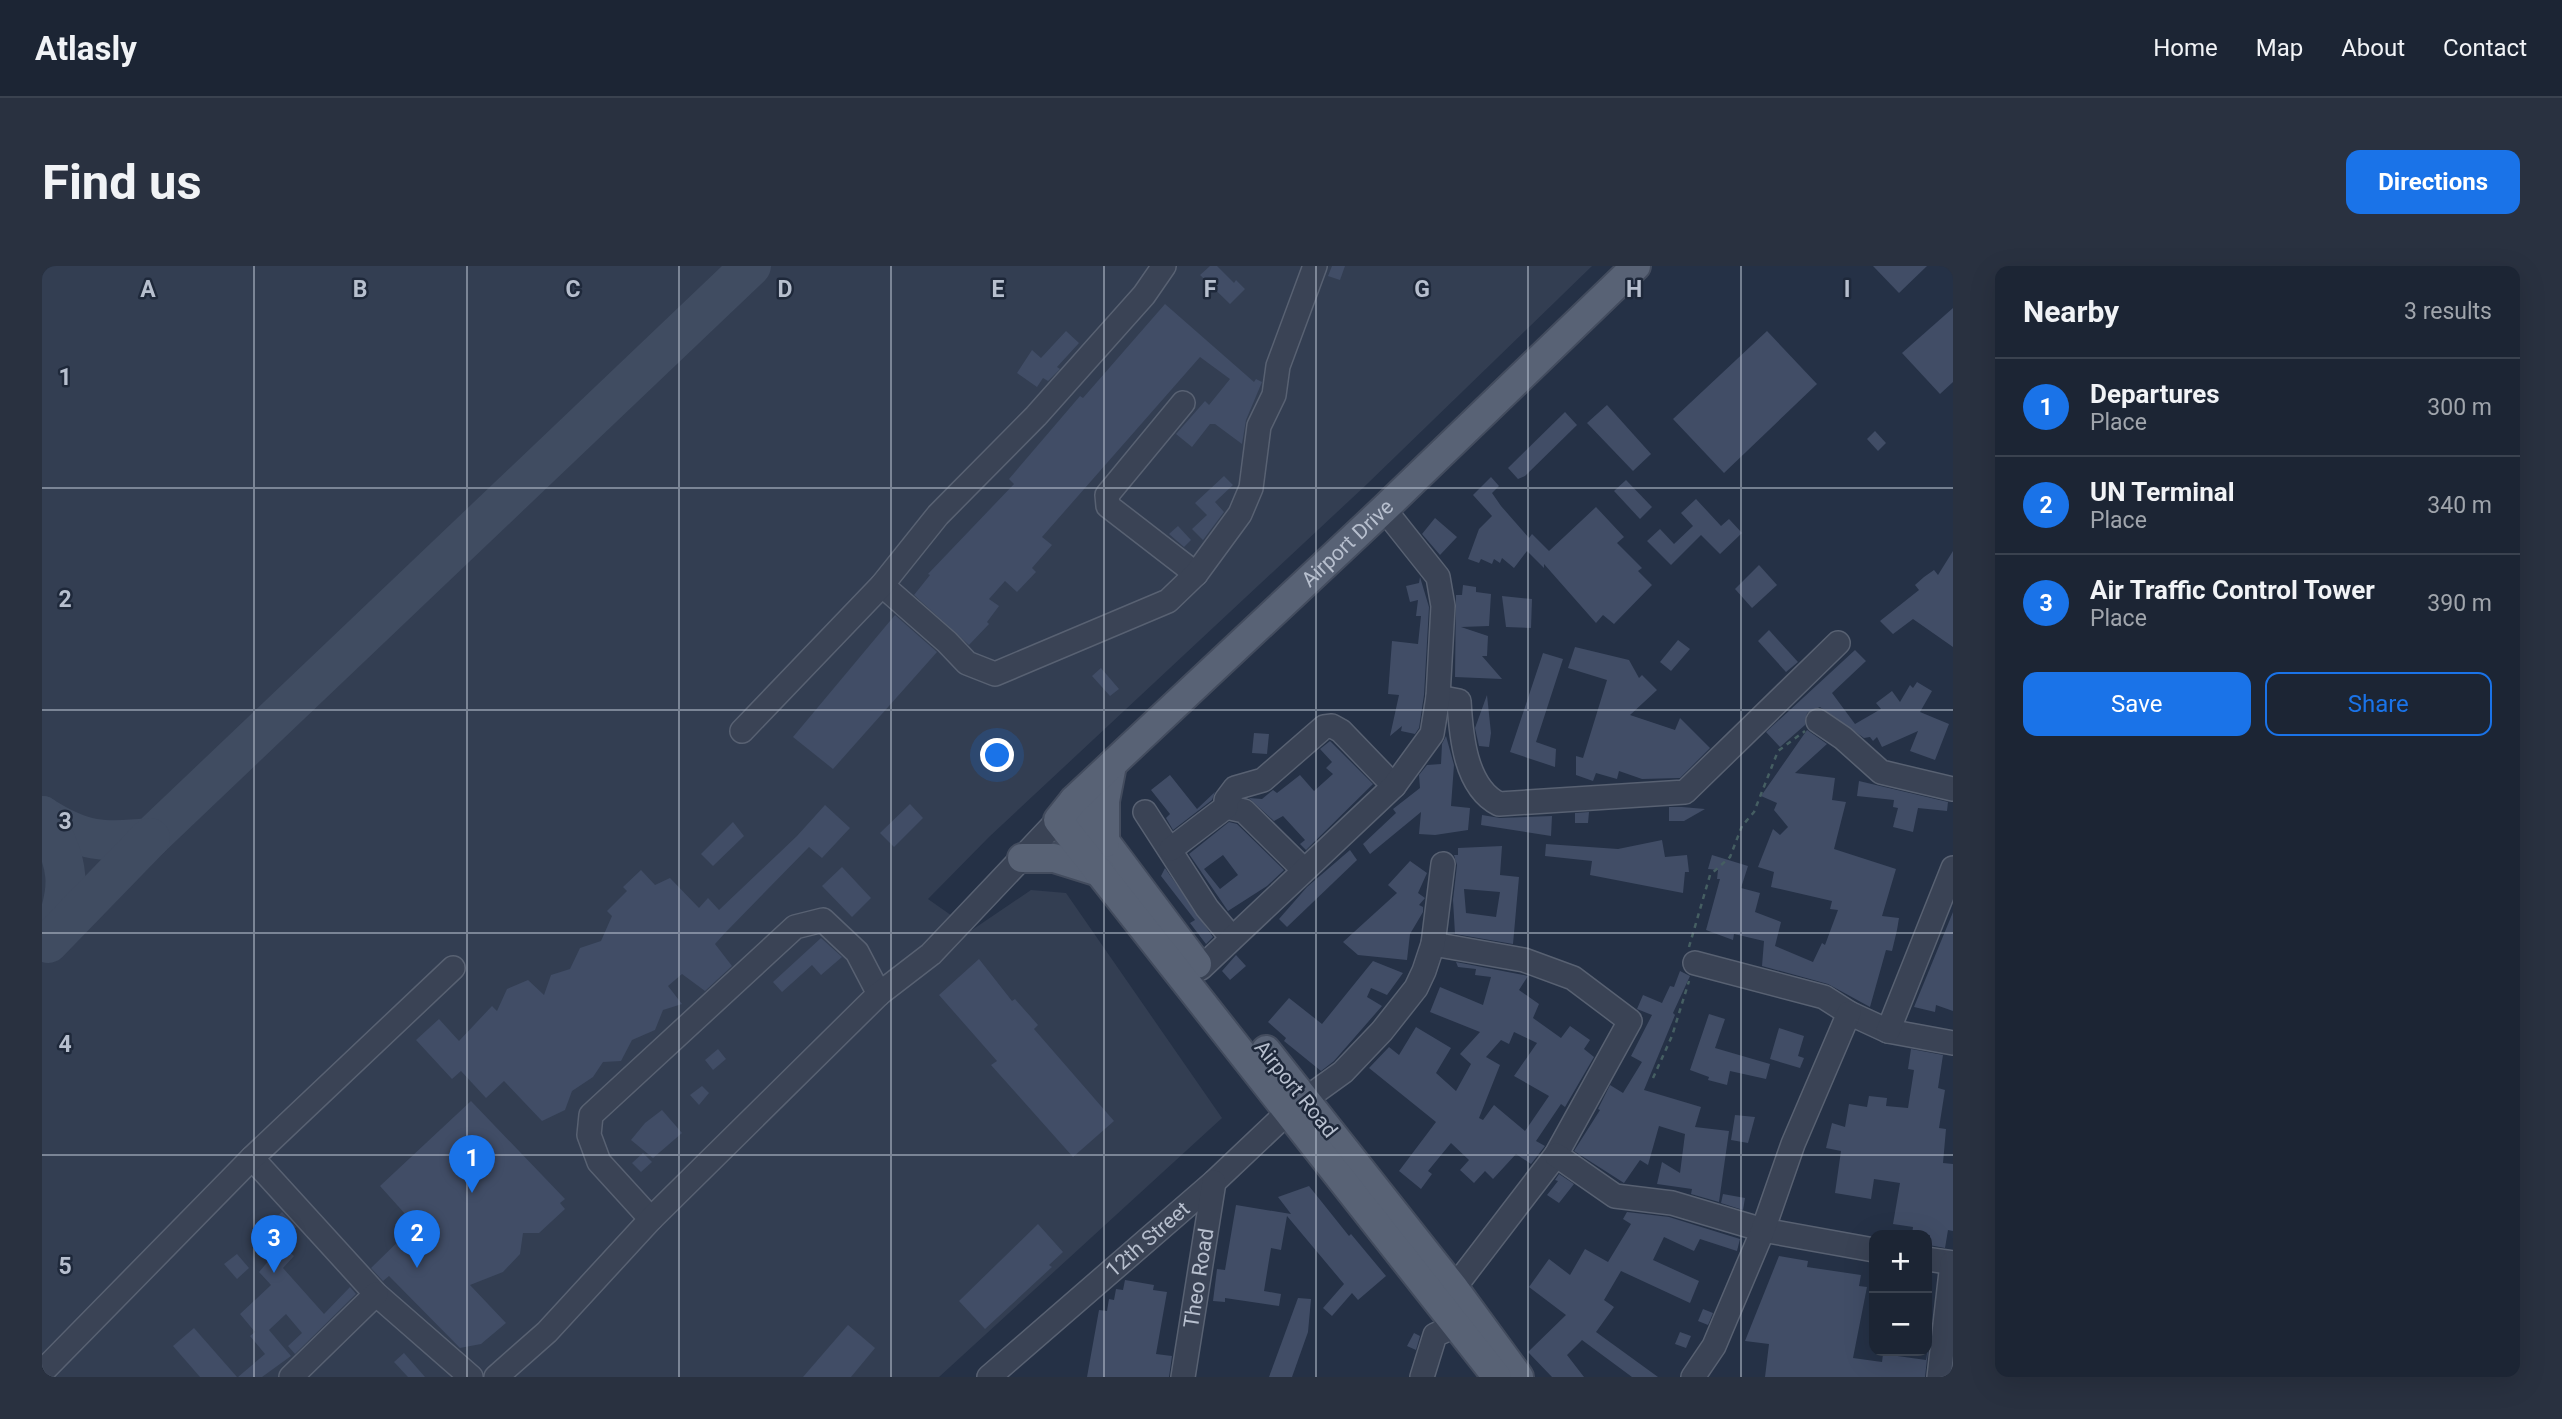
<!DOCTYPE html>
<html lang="en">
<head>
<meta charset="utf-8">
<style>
  :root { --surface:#1c2534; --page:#293140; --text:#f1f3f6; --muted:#a0a5ac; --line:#3a424f; --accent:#1a73e8 }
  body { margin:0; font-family:Roboto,sans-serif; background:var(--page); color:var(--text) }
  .controls { position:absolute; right:21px; bottom:21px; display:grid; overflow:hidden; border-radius:14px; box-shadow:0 7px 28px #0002 }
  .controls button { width:63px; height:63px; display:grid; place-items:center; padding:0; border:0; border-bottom:2px solid var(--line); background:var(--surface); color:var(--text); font:35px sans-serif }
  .you { position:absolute; left:956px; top:490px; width:24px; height:24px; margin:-18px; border:5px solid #fff; border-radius:50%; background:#1a73e8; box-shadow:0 0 0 10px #1a73e833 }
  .badge { display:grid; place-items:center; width:46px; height:46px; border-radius:50%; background:var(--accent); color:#fff; font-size:23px; font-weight:700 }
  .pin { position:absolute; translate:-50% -58px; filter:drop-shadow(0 2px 4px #0008) }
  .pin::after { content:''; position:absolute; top:37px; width:24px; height:21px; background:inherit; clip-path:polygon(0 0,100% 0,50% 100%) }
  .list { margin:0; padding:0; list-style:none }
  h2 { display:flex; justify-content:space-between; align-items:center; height:91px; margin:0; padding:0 28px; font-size:30px }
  h2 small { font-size:23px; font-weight:400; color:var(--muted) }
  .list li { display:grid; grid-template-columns:46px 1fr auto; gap:21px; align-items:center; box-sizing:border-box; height:98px; padding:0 28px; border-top:2px solid var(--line) }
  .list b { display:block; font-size:26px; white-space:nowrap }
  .list p { margin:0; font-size:23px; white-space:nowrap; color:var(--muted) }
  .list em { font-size:23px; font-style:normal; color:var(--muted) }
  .actions { display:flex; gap:14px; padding:21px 28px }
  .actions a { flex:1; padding:16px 0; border:2px solid var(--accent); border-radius:14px; text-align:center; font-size:24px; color:var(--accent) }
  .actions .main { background:var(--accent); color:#fff }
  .map { position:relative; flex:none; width:1911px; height:1111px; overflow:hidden; border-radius:14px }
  header { display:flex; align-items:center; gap:42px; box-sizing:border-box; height:98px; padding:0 35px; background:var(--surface); border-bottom:2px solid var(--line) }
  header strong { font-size:33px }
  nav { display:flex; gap:38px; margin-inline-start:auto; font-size:24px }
  .intro { display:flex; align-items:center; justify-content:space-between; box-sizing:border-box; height:168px; padding:0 42px }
  h1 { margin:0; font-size:49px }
  .button { padding:18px 32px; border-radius:14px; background:var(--accent); color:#fff; font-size:24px; font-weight:700 }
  main { display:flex; gap:42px; padding:0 42px }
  aside { flex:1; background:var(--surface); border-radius:14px; box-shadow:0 7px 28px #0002 }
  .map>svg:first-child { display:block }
</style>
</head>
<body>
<header>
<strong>Atlasly</strong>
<nav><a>Home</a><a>Map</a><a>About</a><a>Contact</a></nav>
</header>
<div class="intro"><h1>Find us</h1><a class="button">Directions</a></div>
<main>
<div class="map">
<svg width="1911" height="1111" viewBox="0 0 1911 1111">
  <rect width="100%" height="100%" fill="#253146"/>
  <path fill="#333e52" d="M0,0H1550L1323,220L947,571L886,633L930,664L989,624L1024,627L1180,852L897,1111H0Z"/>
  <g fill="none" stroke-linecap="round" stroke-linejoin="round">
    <g stroke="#404c61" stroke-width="40">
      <path d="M0,550C40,576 62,577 108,572L709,0"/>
      <path d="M0,550C28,597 31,622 9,672"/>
      <path d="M6,677L108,572"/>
    </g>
  </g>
  <g fill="#414d66" fill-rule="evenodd">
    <path d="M1168,0H1175L1192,17L1194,14L1203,23L1188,38L1158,9Z"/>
    <path d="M1290,0H1303L1298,14L1286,10Z"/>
    <path d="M1831,0H1885L1857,27Z"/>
    <path d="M1123,38L1212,116L1214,113L1220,116L1204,154L1200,178L1173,158H1168L1150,181L1134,168L1163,135L1167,139L1188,113L1158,91L1000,271L1010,279L990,302L994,306L975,326L963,315L947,333L957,340L945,356L947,358L927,379L872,329L888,309L886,308L972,218L967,213L1038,130L1041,132Z"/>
    <path d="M1911,42V116L1898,128L1860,87Z"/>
    <path d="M1024,65L1037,77L1015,101L1018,103L1006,115L1001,112L995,121L975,107L990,84L999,92Z"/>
    <path d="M1725,65L1775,118L1682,207L1631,153Z"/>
    <path d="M1565,139L1609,188L1591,205L1545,157Z"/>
    <path d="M1523,146L1535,159L1483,210L1476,213L1466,202Z"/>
    <path d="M1833,165L1844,177L1836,185L1825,173Z"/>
    <path d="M1182,210L1191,219L1173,236L1182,246L1161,274L1150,263L1165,249L1153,237Z"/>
    <path d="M1449,211L1457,220L1450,227L1459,240L1487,272L1490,268L1507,285L1554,241L1582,271L1575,277L1600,302L1596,305L1610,319L1572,358L1561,349L1554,357L1502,298V302L1485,285L1472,302L1460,292L1458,297L1452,293L1450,298L1439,293L1437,297L1426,293L1437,263L1450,250L1431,229Z"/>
    <path d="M1584,214L1610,241L1598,253L1572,225Z"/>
    <path d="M1654,233L1679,260L1687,253L1700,267L1678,288L1659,269L1629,299L1605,275L1618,263L1632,278L1651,260L1639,247Z"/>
    <path d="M1393,252L1415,271L1398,289L1380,268Z"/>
    <path d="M1136,260L1149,274L1142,281L1127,268Z"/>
    <path d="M1911,285V381L1871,353L1851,368L1838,355L1877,324L1873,319L1882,311L1892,304L1896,309Z"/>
    <path d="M1717,299L1735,319L1710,342L1693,323Z"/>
    <path d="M1378,311L1387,341L1382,429L1377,462L1373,468L1359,465L1360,460L1348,470L1357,429L1346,428L1350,375L1376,378L1379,350H1374L1376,334L1368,336L1364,320L1377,317Z"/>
    <path d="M1421,319L1434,321V326L1449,328L1447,360L1419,361L1446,370L1445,390H1440L1460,413L1413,411L1414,329H1420Z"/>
    <path d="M1460,330L1490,333L1489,362L1464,361Z"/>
    <path d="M853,349L895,386L791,503L751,471Z"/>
    <path d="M1727,364L1756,396L1744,406L1716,375Z"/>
    <path d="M1636,374L1648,383L1629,405L1618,396Z"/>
    <path d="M1533,381L1587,394L1597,412L1600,409L1615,424L1588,449L1633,464L1638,452L1668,482L1638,512L1600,513L1577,505L1575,513L1554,507L1551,515L1534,509V490L1541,492L1565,414L1526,402Z"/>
    <path d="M1813,384L1824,395L1790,427L1813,458L1839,443L1834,437L1850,425L1858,436L1868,419L1871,422L1875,416L1890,425L1878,446L1907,458L1893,494L1868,485L1876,465L1840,481L1835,471L1831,475L1828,471L1822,472L1778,441L1765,447L1763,459L1738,481L1724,466Z"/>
    <path d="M1501,387L1521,393L1494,476L1514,483L1513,501L1468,486Z"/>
    <path d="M1059,402L1077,423L1068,430L1050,410Z"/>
    <path d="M1445,429L1449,467L1447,481L1437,480L1433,462Z"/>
    <path d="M1765,464L1785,478L1753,507L1793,512L1790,534L1804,536L1792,583L1854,603L1840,650L1857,652L1855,664L1850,685L1844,684L1828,741L1786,718L1720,700L1722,675L1692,668L1691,674L1664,664L1678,613H1675L1676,604L1666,603L1670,589L1706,600L1699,622L1718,627L1713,646L1739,656L1733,680L1771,696L1780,677L1783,679L1796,644L1788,643L1790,635L1729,621L1732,606L1716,601L1731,563L1738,569L1746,561L1732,544L1735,537L1719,530Z"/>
    <path d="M1212,467L1227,468L1225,488L1210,487Z"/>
    <path d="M1404,470L1412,499L1409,540L1428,542L1426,564L1393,569L1377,568L1379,546L1328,588L1321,578L1354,547L1351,543L1378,522L1377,509L1385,499L1399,498L1400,478Z"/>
    <path d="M1288,475L1331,518L1264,584L1258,578L1263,574L1241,550L1232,555L1207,532L1220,533L1231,524L1235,527L1258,509L1272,525L1291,508L1284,502L1290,496L1278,483Z"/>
    <path d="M1128,509L1155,543L1173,526L1170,534L1131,564L1124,552L1128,548L1109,524Z"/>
    <path d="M1817,515L1906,536L1905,545L1876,542L1871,566L1851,561L1856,542L1851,541L1852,534L1815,530Z"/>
    <path d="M868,538L881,552L852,581L838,567Z"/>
    <path d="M783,539L808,562L780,592L767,581L682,668L673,678L690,700L663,725L640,708L626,720L640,738L621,744L613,764L590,774L579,795L561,796L551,811L530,825L523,844L500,855L462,815L444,832L419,805L410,813L374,774L397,753L417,775L450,740L455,745L465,723L486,714L502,729L509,709L528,703L538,682L559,675L570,650L565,645L585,625L581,621L599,604L613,619L628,612L657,642L666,632L677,644L755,570Z"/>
    <path d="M1627,541H1640L1663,543L1642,555H1627Z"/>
    <path d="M1547,546L1546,557H1533V547Z"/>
    <path d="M1440,549L1458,552L1510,550L1509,570L1439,559Z"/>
    <path d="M691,556L702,570L671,600L659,588Z"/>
    <path d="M1187,556L1195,558L1242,604L1225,620L1186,645L1147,588ZM1181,589L1196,609L1178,623L1162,603Z"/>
    <path d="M1620,574L1623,591L1645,589L1647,606H1643L1641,627L1548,609L1550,595L1503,590L1504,578L1576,583Z"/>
    <path d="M1460,580L1458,609L1477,611L1471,678L1413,668L1411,634L1415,599L1412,589H1416V582ZM1422,623L1458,626L1454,651L1424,647Z"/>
    <path d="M1308,584L1315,594L1245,661L1237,653L1265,621Z"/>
    <path d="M1368,595L1385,607L1376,627L1383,632L1377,639L1381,641V646L1368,668L1365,694L1316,689L1301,676L1355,627L1346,619Z"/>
    <path d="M800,601L829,632L810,651L780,620Z"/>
    <path d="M1123,602L1171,671L1164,678L1148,657L1153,654L1119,610Z"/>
    <path d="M1911,646V745L1894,739L1893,746L1872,741Z"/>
    <path d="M779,672L800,691L779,709L770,699L740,726L731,716Z"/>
    <path d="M1194,689L1204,700L1188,714L1180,705Z"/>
    <path d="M937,693L970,735L973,733L996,759L992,763L1072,855L1031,891L949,799L955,795L897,729Z"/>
    <path d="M1331,695L1361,707L1345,729L1329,722L1325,731L1340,740L1292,795L1279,805L1242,775L1244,772L1226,756L1247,732L1280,758Z"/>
    <path d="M1414,696L1486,710L1477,724L1497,738L1491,752L1519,772L1528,760L1548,774L1542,783L1552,791L1523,841L1519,838L1494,875L1503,880L1489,898L1474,888L1451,913L1443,905L1432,917L1418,904L1427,894L1409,877L1386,905L1390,908L1379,923L1357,905L1394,856L1327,802L1347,781L1357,789L1374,761L1409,782L1394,807L1414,825L1429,798L1418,788L1438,766L1388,746L1398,721L1441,739L1449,711L1433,709L1434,703L1416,701ZM1472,766L1495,777L1472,810L1507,830L1483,865L1452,839L1441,854L1437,852L1458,799L1444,791L1459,774L1467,778Z"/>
    <path d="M1638,705L1648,710L1631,747L1633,749L1602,824L1659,841L1653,861L1687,865L1677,936L1649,928L1650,923L1615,918L1620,896L1638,907L1643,868L1617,860L1606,899L1598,894L1582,917L1532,885L1558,844L1556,843L1568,819L1581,827L1600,796L1589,790L1610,749L1595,743L1601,729L1620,737L1628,720L1632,721Z"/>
    <path d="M1667,748L1683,753L1673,782L1728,798L1724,813L1688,805L1685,819L1666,814L1667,811L1648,804Z"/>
    <path d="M1737,762L1762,770L1756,790L1762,792L1758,802L1728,793Z"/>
    <path d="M676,783L684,793L671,804L663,794Z"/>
    <path d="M1869,783L1901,789L1896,822L1903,824L1897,862L1904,863L1901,897L1911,898V965L1906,964L1903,982L1887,979L1888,969H1870L1871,961L1851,958L1858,917L1832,913L1829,933L1793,927L1799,885L1784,882L1790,857L1803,861L1807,838L1825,841L1827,830L1845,832L1844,840L1866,842L1872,804L1866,803Z"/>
    <path d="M660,820L667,827L657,839L648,829Z"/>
    <path d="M429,835L523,933L518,937L523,943L497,967H481L478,988L461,1006L428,1019L464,1057L439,1078L418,1082L347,1010L341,1015L329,1002L373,959L338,920Z"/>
    <path d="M620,844L640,867L611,892L589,874L603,857Z"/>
    <path d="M1693,849L1713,851L1706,877L1689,874Z"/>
    <path d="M601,887L610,896L599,906L590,897Z"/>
    <path d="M1517,908L1532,918L1517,937L1505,929L1516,915L1513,914Z"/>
    <path d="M1267,920L1307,970L1309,968L1344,1010L1316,1034L1310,1027L1290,1050L1281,1042L1302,1018L1245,950L1239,984L1229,982L1222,1025L1239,1028L1237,1040L1183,1032V1036L1171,1035L1175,1003L1183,1004L1194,939L1249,948L1236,931Z"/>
    <path d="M1681,928L1703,932L1701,944L1679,937Z"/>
    <path d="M240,946L254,961L246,969L232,954Z"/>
    <path d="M1585,946L1627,951L1698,973L1695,985L1658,973L1652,985L1622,971L1611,994L1657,1015L1648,1037L1579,1005L1562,1034L1572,1041L1554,1066L1616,1111H1590L1540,1074L1525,1089L1542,1111H1510L1486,1086L1524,1049L1487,1021L1507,993L1528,1009L1543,983L1566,996L1589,958L1581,953Z"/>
    <path d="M996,958L1021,986L1007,999L1010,1001L943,1063L917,1035Z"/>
    <path d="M240,979L252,990L241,1002L282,1048L308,1021L314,1028L253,1088L246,1080L260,1067L244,1048L227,1064L249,1090L220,1111H196L223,1088L208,1070L213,1066L198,1048L229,1019L217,1006Z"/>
    <path d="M195,988L207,1002L195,1013L182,998Z"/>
    <path d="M1737,990L1766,995L1765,1001L1819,1009L1817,1020L1825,1021L1811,1092L1840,1096L1841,1088L1884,1094L1887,1076L1883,1111H1723L1727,1078L1703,1075Z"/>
    <path d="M1083,1014L1112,1019L1111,1024L1125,1026L1114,1088L1130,1090L1127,1111H1045L1057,1044L1065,1045L1067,1033L1072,1034L1074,1023L1081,1024Z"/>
    <path d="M1256,1032L1269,1033L1266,1066L1250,1111H1227Z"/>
    <path d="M1661,1043L1671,1047L1666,1059L1656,1055Z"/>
    <path d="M806,1059L833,1082L809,1111H761Z"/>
    <path d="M152,1062L195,1111H158L131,1080Z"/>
    <path d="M1638,1066L1649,1070L1644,1082L1633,1078Z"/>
    <path d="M1372,1067L1378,1070L1374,1084L1365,1080Z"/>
    <path d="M362,1087L383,1111H366L352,1096Z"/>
  </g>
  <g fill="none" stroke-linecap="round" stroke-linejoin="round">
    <g stroke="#586172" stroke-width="26">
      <g id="minor">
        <path d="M1141,137L1065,229L1066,240L1154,308"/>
        <path d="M840,319L905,376L925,397L953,408L1126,335L1154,308L1198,248L1209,222L1217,160L1232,129L1236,100L1273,0"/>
        <path d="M1396,431L1417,435C1419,469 1423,521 1457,538L1643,526L1796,377"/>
        <path d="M1776,455L1801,472L1839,506L1911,523"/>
        <path d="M700,465L840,319L896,249L994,150L1102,29L1122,0"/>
        <path d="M1184,541L1202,545L1262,604"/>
        <path d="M1103,546L1165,642L1190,672"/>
        <path d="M1129,583L1184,541V534L1193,522L1221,514L1282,461L1290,460L1299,465L1352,520"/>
        <path d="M1391,678L1482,694L1531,712L1588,755L1514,889L1412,1022"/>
        <path d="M1653,697L1782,731L1807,747L1846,765L1911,777"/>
        <path d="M1159,702L1352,520L1390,468L1396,431L1401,340L1396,311L1342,243"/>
        <path d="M1846,765L1911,602"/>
        <path d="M1514,889L1573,930L1630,937L1721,964L1832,984"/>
        <path d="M210,892L334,1028L429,1111"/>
        <path d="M609,953L557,896L547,869L549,849L753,661L781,654L815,686L837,728"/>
        <path d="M1885,993L1911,997"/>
        <path d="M0,1106L210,892L411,702"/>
        <path d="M249,1111L334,1028"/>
        <path d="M454,1111L505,1066L609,953L837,728L889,688L1016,554"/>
        <path id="s1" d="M947,1111L1172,916L1247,845L1301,806L1340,765L1374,722L1382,705L1391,678L1401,598"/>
        <path id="s2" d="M1141,1111L1172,916"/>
        <path d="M1380,1111L1393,1069L1415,1059"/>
        <path d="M1651,1111L1672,1080L1721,964L1751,878L1807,747"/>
        <path d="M1897,1111L1910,997"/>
      </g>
    </g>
    <g stroke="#434c5e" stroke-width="32">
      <g id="major">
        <path d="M1032,534L1155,698"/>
        <path d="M1063,577V535L1070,499"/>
        <path d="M980,592H1012L1060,607"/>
        <path d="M1224,784L1412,1022L1477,1111"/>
        <path id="s3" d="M1455,1111L1016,554L1032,534L1342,243L1594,0"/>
      </g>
    </g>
    <g stroke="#455e62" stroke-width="2.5" stroke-dasharray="5 5" stroke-linecap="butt">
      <path d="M1647,681L1668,609L1688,591L1700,560L1712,546L1736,485L1763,465"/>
      <path d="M1611,812L1630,770L1647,715"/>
    </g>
    <use href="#minor" stroke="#3a4355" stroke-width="23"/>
    <use href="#major" stroke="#586275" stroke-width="28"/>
  </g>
  <path fill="none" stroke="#b7bfce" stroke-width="2" stroke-opacity="0.55" d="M212,0V1111M425,0V1111M637,0V1111M849,0V1111M1062,0V1111M1274,0V1111M1486,0V1111M1699,0V1111M0,222H1911M0,444H1911M0,667H1911M0,889H1911"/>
  <g text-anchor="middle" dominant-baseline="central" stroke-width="5" stroke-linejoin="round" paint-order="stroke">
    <g font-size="21" fill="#b7bfce" stroke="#1e283a">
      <text stroke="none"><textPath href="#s3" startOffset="1110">Airport Drive</textPath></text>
      <text transform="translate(1254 823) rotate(51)">Airport Road</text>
      <text stroke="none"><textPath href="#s1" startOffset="210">12th Street</textPath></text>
      <text stroke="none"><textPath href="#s2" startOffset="100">Theo Road</textPath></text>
    </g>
  </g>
  <g font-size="23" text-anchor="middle" font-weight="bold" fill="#b7bfce" stroke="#1e283a" stroke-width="5" stroke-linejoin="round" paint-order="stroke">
    <text x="106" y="31">A</text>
    <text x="318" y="31">B</text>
    <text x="531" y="31">C</text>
    <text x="743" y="31">D</text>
    <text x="956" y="31">E</text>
    <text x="1168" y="31">F</text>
    <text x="1380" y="31">G</text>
    <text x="1592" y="31">H</text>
    <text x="1805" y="31">I</text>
    <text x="23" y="119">1</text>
    <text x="23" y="341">2</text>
    <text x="23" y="563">3</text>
    <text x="23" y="786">4</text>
    <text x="23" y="1008">5</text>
  </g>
</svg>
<div class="controls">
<button>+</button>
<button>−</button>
</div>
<div class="you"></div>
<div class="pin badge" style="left:430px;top:927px">1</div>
<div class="pin badge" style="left:375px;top:1002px">2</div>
<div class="pin badge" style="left:232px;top:1007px">3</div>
</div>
<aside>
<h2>Nearby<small>3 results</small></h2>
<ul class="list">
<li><span class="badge">1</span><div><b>Departures</b><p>Place</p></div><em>300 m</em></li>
<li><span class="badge">2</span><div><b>UN Terminal</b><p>Place</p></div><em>340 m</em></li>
<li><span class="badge">3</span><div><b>Air Traffic Control Tower</b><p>Place</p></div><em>390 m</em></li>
</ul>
<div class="actions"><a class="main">Save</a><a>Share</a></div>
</aside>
</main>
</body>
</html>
